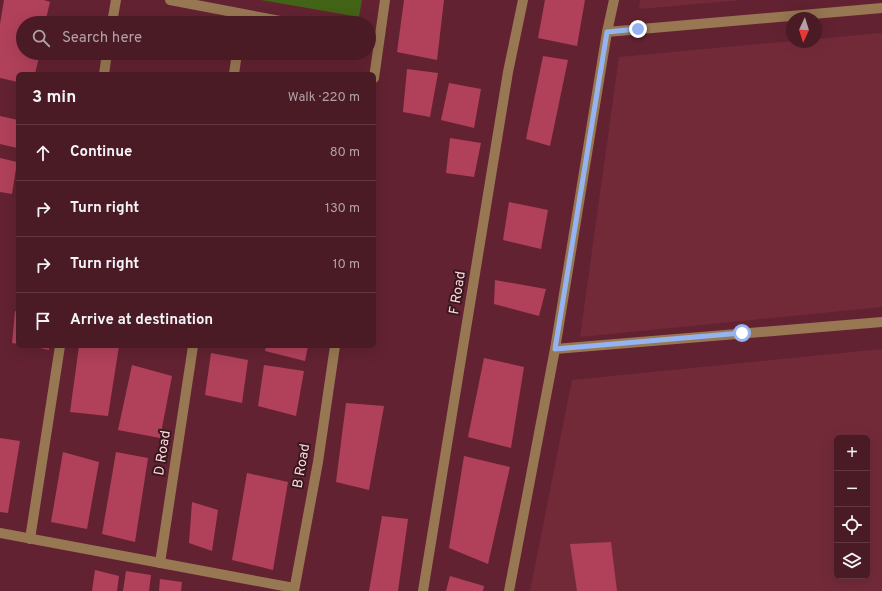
<!DOCTYPE html>
<html lang="en">
<head>
<meta charset="utf-8">
<style>
  :root { --surface:#4a1a25; --page:#51232d; --text:#f1f3f6; --muted:#b2a1a7; --line:#613842 }
  body { margin:0; font-family:Overpass,sans-serif; background:var(--page); color:var(--text) }
  .controls { position:absolute; right:12px; bottom:12px; display:grid; overflow:hidden; border-radius:6px; box-shadow:0 4px 16px #0002 }
  .controls button { width:36px; height:36px; display:grid; place-items:center; padding:0; border:0; border-bottom:1px solid var(--line); background:var(--surface); color:var(--text); font:20px sans-serif }
  .compass { position:absolute; left:786px; top:12px; width:36px; height:36px; border-radius:50%; background:var(--surface); box-shadow:0 4px 16px #0002; rotate:184deg }
  .stop { position:absolute; width:12px; height:12px; margin:-9px; border:3px solid #95b2f1; border-radius:50%; background:#fff }
  .stop.end { background:#95b2f1; border-color:#fff; box-shadow:0 1px 4px #0008 }
  .list { margin:0; padding:0; list-style:none }
  h2 { display:flex; justify-content:space-between; align-items:center; height:52px; margin:0; padding:0 16px; font-size:17px }
  h2 small { font-size:13px; font-weight:400; color:var(--muted) }
  .list li { display:grid; grid-template-columns:26px 1fr auto; gap:12px; align-items:center; box-sizing:border-box; height:56px; padding:0 16px; border-top:1px solid var(--line) }
  .list b { display:block; font-size:15px; white-space:nowrap }
  .list em { font-size:13px; font-style:normal; color:var(--muted) }
  .icon { flex:none; width:22px; height:22px; fill:none; stroke:currentColor; stroke-width:2; stroke-linecap:round; stroke-linejoin:round }
  .map { position:relative; flex:none; width:882px; height:591px; overflow:hidden }
  .search { position:absolute; background:var(--surface); box-shadow:0 4px 16px #0002; left:16px; top:16px; width:360px; height:44px; display:flex; align-items:center; gap:10px; box-sizing:border-box; padding:0 14px; border-radius:22px; color:var(--muted); font-size:15px }
  .panel { position:absolute; background:var(--surface); box-shadow:0 4px 16px #0002; left:16px; top:72px; width:360px; height:276px; border-radius:6px }
  .map>svg:first-child { display:block }
</style>
</head>
<body>
<div class="map">
<svg width="882" height="591" viewBox="0 0 882 591">
  <rect width="100%" height="100%" fill="#632231"/>
  <g fill="#722a39" fill-rule="evenodd">
    <path d="M640,0H742L639,9Z"/>
    <path d="M882,33V307L580,337L619,57L792,41L816,42V39Z"/>
    <path d="M882,349V591H530L572,380ZM837,438H867V576H837Z"/>
  </g>
  <path fill="#436316" d="M261,0H362L359,17Z"/>
  <g fill="#b1415a">
    <path d="M4,0H44L50,2L45,23H23V53H40L35,74H18V82L0,78V24Z"/>
    <path d="M404,0H444L437,60L397,52Z"/>
    <path d="M545,0H585L577,46L538,38Z"/>
    <path d="M543,56L568,60L550,146L526,139Z"/>
    <path d="M407,69L438,73L430,117L403,112Z"/>
    <path d="M449,83L481,89L474,128L441,120Z"/>
    <path d="M0,116L18,120L17,148L0,144Z"/>
    <path d="M450,138L481,143L474,177L446,173Z"/>
    <path d="M0,158L17,162L12,194L0,192Z"/>
    <path d="M509,202L548,210L541,249L503,240Z"/>
    <path d="M495,280L546,289L539,316L494,304Z"/>
    <path d="M15,311L18,312V344L12,343Z"/>
    <path d="M30,346H49V350Z"/>
    <path d="M79,346H119L108,416L70,412Z"/>
    <path d="M266,346H308L305,361L265,351Z"/>
    <path d="M211,353L248,360L242,403L205,395Z"/>
    <path d="M484,358L524,367L511,448L468,437Z"/>
    <path d="M132,365L172,376L160,438L118,430Z"/>
    <path d="M264,365L304,371L296,416L258,406Z"/>
    <path d="M346,403L384,406L369,490L336,482Z"/>
    <path d="M0,438L20,441L8,513L0,512Z"/>
    <path d="M63,452L99,462L87,529L51,522Z"/>
    <path d="M116,452L148,458L135,542L102,534Z"/>
    <path d="M464,456L510,467L488,564L449,548Z"/>
    <path d="M247,473L288,482L273,570L232,560Z"/>
    <path d="M192,502L218,510L212,551L189,543Z"/>
    <path d="M382,516L408,519L398,591H369Z"/>
    <path d="M611,542L617,591H577L570,544Z"/>
    <path d="M95,570L119,576L117,591H92Z"/>
    <path d="M126,571L151,575L149,591H123Z"/>
    <path d="M450,576L484,586L483,591H446Z"/>
    <path d="M160,579L182,582L181,591H159Z"/>
  </g>
  <g fill="none" stroke-linecap="round" stroke-linejoin="round">
    <g stroke="#987853" stroke-width="10">
      <path d="M170,0L291,23"/>
      <path d="M112,23L116,0"/>
      <path d="M607,32L882,8"/>
      <path d="M369,39L379,41"/>
      <path d="M104,74L107,53"/>
      <path d="M234,74L237,53"/>
      <path d="M374,78L385,0"/>
      <path d="M555,349L882,322"/>
      <path d="M0,533L294,588"/>
      <path d="M30,539L60,346"/>
      <path d="M160,563L193,346"/>
      <path d="M294,591L318,462L335,346"/>
      <path d="M423,591L508,72L523,0"/>
      <path d="M509,591L555,349L607,32L614,0"/>
    </g>
  </g>
  <g fill="none" stroke-linecap="round" stroke-linejoin="round">
    <path stroke="#95b2f1" stroke-width="5" d="M638,29L607,32L555,349L742,333"/>
  </g>
  <g text-anchor="middle" dominant-baseline="central" stroke-width="4" stroke-linejoin="round" paint-order="stroke">
    <g font-size="14" fill="#fed5da" stroke="#36181e">
      <text transform="translate(458 293) rotate(-81)">F Road</text>
      <text transform="translate(163 453) rotate(-81)">D Road</text>
      <text transform="translate(302 466) rotate(-80)">B Road</text>
    </g>
  </g>
</svg>
<div class="controls">
<button>+</button>
<button>−</button>
<button><svg class="icon" aria-label="locate" viewBox="0 0 24 24"><circle cx="12" cy="12" r="6"/><path d="M12 2v4M12 18v4M2 12h4M18 12h4"/></svg></button>
<button><svg class="icon" aria-label="layers" viewBox="0 0 24 24"><path d="M12 4l9 5-9 5-9-5zM3 14l9 5 9-5"/></svg></button>
</div>
<svg class="compass" viewBox="-18 -18 36 36"><path d="M0-13l5 13h-10z" fill="#e53935"/><path d="M0 13l5-13h-10z" fill="#b2a1a7"/></svg>
<div class="stop" style="left:742px;top:333px"></div>
<div class="stop end" style="left:638px;top:29px"></div>
<div class="search"><svg class="icon" aria-label="search" viewBox="0 0 24 24"><circle cx="10" cy="10" r="6"/><path d="M15 15l6 6"/></svg>Search here</div>
<section class="panel">
<h2>3 min<small>Walk · 220 m</small></h2>
<ul class="list">
<li><svg class="icon" aria-label="ahead" viewBox="0 0 24 24"><path d="M12 20V5M6 11l6-6 6 6"/></svg><div><b>Continue</b></div><em>80 m</em></li>
<li><svg class="icon" aria-label="right" viewBox="0 0 24 24"><path d="M7 20v-9h11M14 6l5 5-5 5"/></svg><div><b>Turn right</b></div><em>130 m</em></li>
<li><svg class="icon" aria-label="right" viewBox="0 0 24 24"><path d="M7 20v-9h11M14 6l5 5-5 5"/></svg><div><b>Turn right</b></div><em>10 m</em></li>
<li><svg class="icon" aria-label="arrive" viewBox="0 0 24 24"><path d="M6 21V4h12l-3 4 3 4H6"/></svg><div><b>Arrive at destination</b></div></li>
</ul>
</section>
</div>
</body>
</html>
